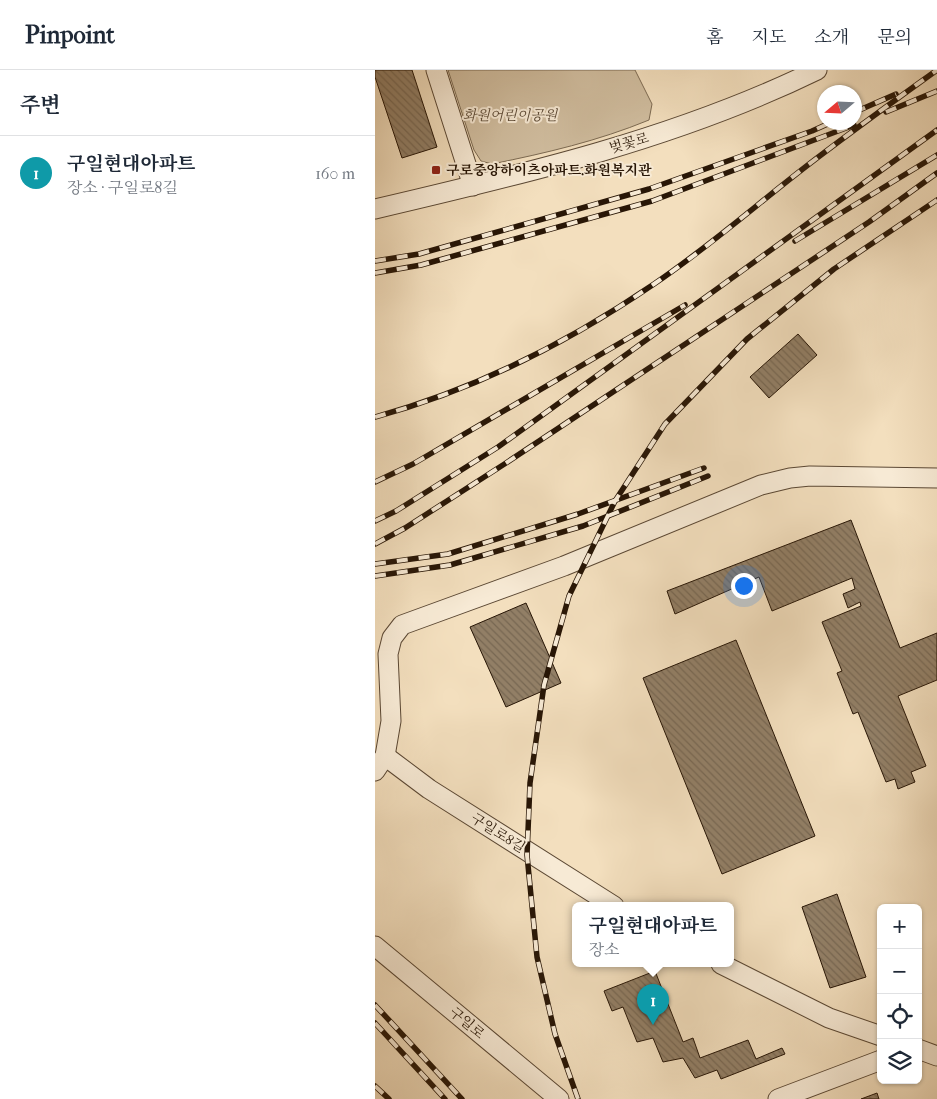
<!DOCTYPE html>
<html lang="ko">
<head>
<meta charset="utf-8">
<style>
  :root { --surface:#fff; --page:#f6f6f7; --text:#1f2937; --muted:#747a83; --line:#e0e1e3; --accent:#db2777 }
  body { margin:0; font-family:"IM FELL French Canon","Noto Serif KR",serif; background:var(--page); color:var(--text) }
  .controls { position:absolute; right:15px; bottom:15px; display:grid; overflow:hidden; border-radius:8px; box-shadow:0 1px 4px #0004 }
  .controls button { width:45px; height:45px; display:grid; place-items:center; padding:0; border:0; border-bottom:1px solid var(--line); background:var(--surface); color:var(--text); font:25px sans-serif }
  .compass { position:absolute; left:442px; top:15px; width:45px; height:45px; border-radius:50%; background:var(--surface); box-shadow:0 1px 4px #0004; rotate:251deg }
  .you { position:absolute; left:368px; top:515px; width:18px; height:18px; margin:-12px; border:4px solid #fff; border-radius:50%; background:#1a73e8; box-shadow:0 0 0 8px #1a73e833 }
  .badge { display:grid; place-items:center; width:32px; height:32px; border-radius:50%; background:var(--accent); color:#fff; font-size:16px; font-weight:700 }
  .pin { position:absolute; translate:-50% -41px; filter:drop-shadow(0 1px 2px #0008) }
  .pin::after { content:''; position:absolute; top:26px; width:18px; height:15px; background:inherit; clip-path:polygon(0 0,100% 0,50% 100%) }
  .popup { position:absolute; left:197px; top:832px; width:162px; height:65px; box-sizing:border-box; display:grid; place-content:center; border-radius:8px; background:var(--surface); filter:drop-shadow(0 1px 4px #0005); font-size:16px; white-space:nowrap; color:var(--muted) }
  .popup b { font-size:19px; color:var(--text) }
  .popup::after { content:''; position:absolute; left:50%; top:100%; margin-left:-10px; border:10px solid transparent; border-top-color:var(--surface) }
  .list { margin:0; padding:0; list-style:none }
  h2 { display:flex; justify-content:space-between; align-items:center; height:65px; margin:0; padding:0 20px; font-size:21px }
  h2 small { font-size:16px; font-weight:400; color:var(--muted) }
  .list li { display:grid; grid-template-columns:32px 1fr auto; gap:15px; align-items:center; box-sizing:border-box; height:75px; padding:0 20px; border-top:1px solid var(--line) }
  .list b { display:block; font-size:19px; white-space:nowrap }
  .list p { margin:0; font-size:16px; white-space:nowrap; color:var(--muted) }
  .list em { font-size:16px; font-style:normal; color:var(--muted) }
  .icon { flex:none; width:28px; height:28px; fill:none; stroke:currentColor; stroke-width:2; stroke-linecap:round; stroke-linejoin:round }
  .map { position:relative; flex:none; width:562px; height:1029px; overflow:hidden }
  header { display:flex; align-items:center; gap:30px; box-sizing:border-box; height:70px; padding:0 25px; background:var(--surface); border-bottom:1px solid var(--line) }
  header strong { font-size:24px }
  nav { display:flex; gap:28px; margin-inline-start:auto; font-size:18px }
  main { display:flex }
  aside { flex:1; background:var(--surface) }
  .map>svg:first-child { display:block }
</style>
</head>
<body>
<header>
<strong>Pinpoint</strong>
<nav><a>홈</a><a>지도</a><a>소개</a><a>문의</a></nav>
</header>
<main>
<aside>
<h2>주변<small></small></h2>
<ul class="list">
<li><span class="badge" style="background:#0f9aa8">1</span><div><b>구일현대아파트</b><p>장소 · 구일로8길</p></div><em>160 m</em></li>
</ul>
</aside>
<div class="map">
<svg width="562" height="1029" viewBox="0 0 562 1029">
  <defs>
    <pattern id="building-back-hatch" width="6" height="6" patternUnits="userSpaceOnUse" patternTransform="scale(1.25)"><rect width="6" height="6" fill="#927f66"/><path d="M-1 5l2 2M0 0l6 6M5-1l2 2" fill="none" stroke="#776752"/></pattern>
  </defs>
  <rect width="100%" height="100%" fill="#f3dfbe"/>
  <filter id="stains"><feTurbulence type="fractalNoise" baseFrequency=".004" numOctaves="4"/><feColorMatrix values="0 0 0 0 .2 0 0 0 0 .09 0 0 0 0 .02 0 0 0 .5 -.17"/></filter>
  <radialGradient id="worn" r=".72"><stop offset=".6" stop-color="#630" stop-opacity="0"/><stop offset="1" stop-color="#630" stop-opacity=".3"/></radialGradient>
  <path fill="#d0bd9f" stroke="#7c6a52" d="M73,0H260L277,34L274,50C223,71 171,83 117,94L106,91L99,80Z"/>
  <g fill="url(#building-back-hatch)" stroke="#281606">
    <path d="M0,0H37L62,77L27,88L0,7Z"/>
    <path d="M423,264L442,285L394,328L375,307Z"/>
    <path d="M476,450L525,578L562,563V610L523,626L551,696L536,702L540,712L523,719L520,709L511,712L483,642L478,644L462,603L467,601L447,552L486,536L485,532L473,538L468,524L480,519L477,508L397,541L384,507L300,544L292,521Z"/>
    <path d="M151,533L186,613L131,637L95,557Z"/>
    <path d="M361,570L440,766L347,804L268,608Z"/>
    <path d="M462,824L491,907L455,918L427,837Z"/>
    <path d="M280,901L308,972L318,968L325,988L373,970L381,989L407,978L410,984L346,1009L342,1000L320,1008L308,988L288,992L278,968L262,972L248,937L237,941L229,921Z"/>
    <path d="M502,1023L504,1029H486Z"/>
  </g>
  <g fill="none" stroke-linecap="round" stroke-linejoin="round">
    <g stroke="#5b4834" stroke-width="21">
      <g id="minor">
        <path d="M61,0L98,116"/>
        <path d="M0,139C150,104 303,68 442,0"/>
        <path d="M10,686L54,719L239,836"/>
        <path d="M0,701L10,686L16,651L13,584L17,568L27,555L189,496L386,415L415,408L435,406L562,408"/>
        <path d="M0,876L184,1029"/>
        <path d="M346,894L454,948L506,966"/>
        <path d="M543,979L562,986"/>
        <path d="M403,1029L506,990"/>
      </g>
    </g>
    <use href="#minor" stroke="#f7ead5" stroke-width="19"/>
    <g stroke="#281606" stroke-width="5.5">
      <g id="rail">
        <path d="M480,42L521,24"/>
        <path d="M511,42L562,21"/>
        <path d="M420,171L562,85"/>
        <path d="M0,191L44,184L274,119L437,61L457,52"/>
        <path d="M0,203L46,195L277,131L479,55"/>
        <path d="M0,347C99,320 194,272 279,214C337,175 390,127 446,85C484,56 523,28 562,0"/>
        <path d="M0,412L38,394L310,235"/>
        <path d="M0,451L21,441L123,377L562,60"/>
        <path d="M0,474L30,458L131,393L494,152L562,103"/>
        <path d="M0,494L73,484L203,444L329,398"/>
        <path d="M0,506L75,495L208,456L333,406"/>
        <path d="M0,935L87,1029"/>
        <path d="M0,953L70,1029"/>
        <path d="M0,1016L14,1029"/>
        <path d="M203,1029L180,964L162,887L152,785L155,713L169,615L194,526L240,431L290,354L372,269L459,199L562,130"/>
      </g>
    </g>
    <use href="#rail" stroke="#f7ead5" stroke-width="4" stroke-dasharray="11" stroke-linecap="butt"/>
  </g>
  <rect fill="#8f2418" stroke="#f7ead5" stroke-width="2" x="56" y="95" width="10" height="10" rx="2.5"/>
  <g text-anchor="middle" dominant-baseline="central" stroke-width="4" stroke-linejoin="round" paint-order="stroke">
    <g font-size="14" font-style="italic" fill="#5a4834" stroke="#f7ead5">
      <text x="135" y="45">화원어린이공원</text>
    </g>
    <g font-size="14" fill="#281606" stroke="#f7ead5">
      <text transform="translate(254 73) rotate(-16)">벚꽃로</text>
      <text transform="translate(123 763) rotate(32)">구일로8길</text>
      <text transform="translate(92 953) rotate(40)">구일로</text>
    </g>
    <g font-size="14" font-weight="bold" fill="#281606" stroke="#f7ead5" text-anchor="start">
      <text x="71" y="100">구로중앙하이츠아파트.화원복지관</text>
    </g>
  </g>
  <rect width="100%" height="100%" filter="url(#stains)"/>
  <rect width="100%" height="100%" fill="url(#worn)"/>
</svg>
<div class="controls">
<button>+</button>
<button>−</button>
<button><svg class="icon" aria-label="locate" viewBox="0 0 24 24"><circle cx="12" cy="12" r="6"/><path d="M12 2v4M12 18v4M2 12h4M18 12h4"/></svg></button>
<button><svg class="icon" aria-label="layers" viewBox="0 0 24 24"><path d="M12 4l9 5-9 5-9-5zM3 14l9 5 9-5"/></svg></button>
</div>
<svg class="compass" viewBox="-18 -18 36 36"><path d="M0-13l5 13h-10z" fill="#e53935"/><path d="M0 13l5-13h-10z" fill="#747a83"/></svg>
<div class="you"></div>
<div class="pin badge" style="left:278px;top:955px;background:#0f9aa8">1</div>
<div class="popup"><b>구일현대아파트</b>장소</div>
</div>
</main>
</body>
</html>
